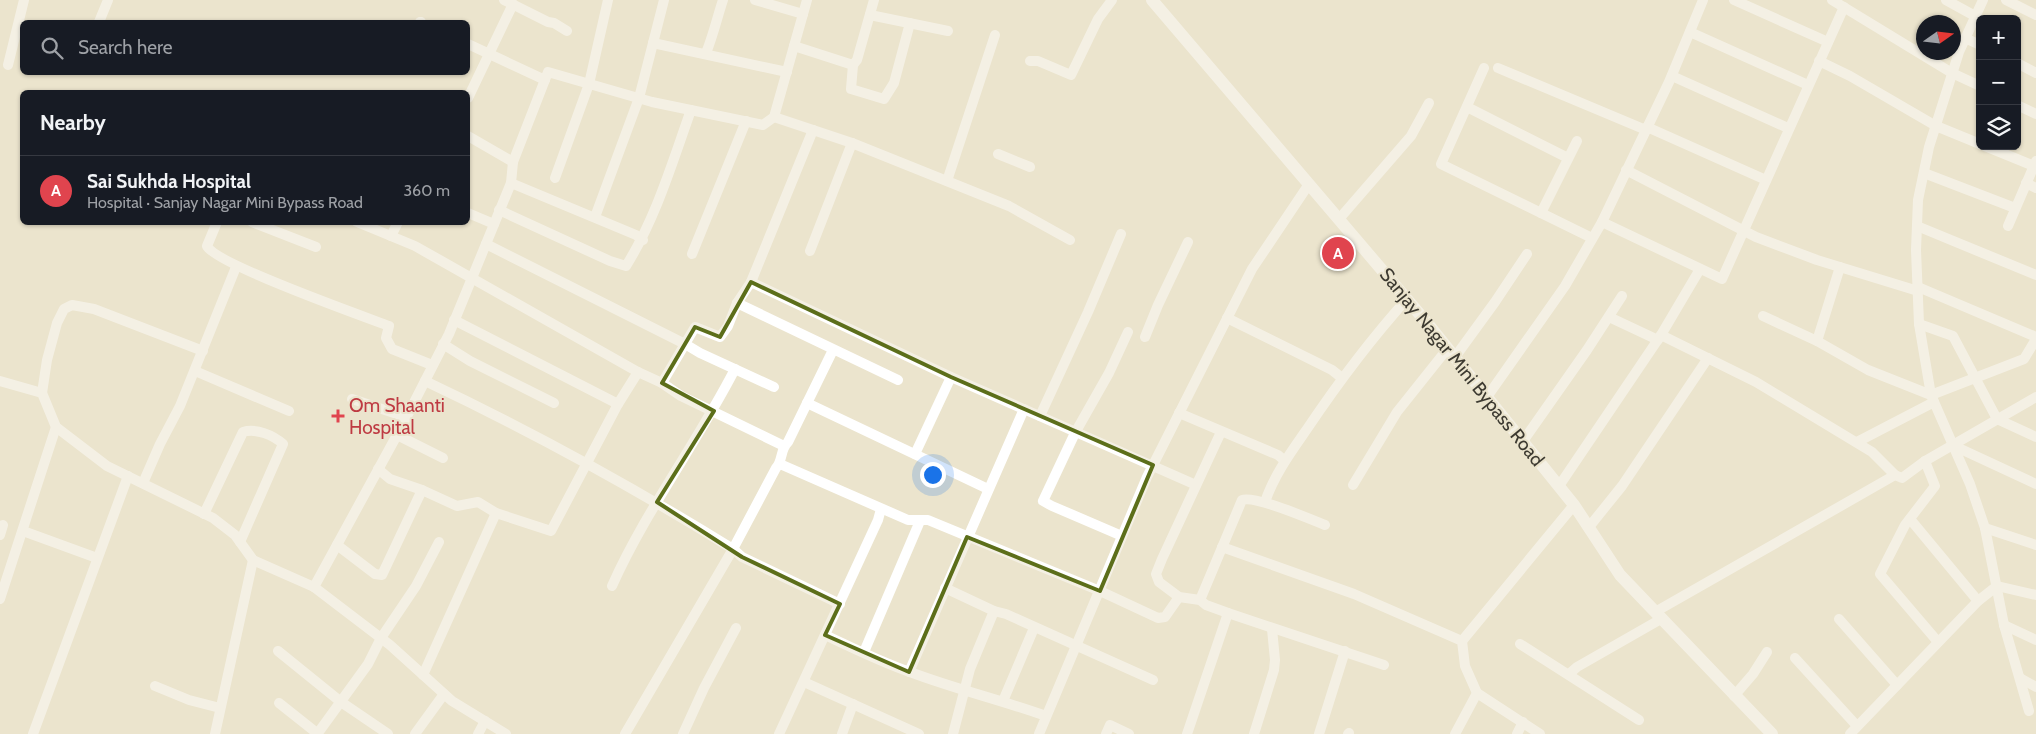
<!DOCTYPE html>
<html lang="en">
<head>
<meta charset="utf-8">
<style>
  :root { --surface:#171b24; --page:#242831; --text:#f1f3f6; --muted:#9ea1a6; --line:#363941; --accent:#db2777 }
  body { margin:0; font-family:Cabin,sans-serif; background:var(--page); color:var(--text) }
  .controls { position:absolute; right:15px; top:15px; display:grid; overflow:hidden; border-radius:8px; box-shadow:0 1px 4px #0004 }
  .controls button { width:45px; height:45px; display:grid; place-items:center; padding:0; border:0; border-bottom:1px solid var(--line); background:var(--surface); color:var(--text); font:25px sans-serif }
  .compass { position:absolute; left:1916px; top:15px; width:45px; height:45px; border-radius:50%; background:var(--surface); box-shadow:0 1px 4px #0004; rotate:76deg }
  .you { position:absolute; left:932px; top:474px; width:18px; height:18px; margin:-12px; border:4px solid #fff; border-radius:50%; background:#1a73e8; box-shadow:0 0 0 8px #1a73e833 }
  .badge { display:grid; place-items:center; width:32px; height:32px; border-radius:50%; background:var(--accent); color:#fff; font-size:16px; font-weight:700 }
  .pin { position:absolute; translate:-50% -50%; border:2px solid #fff; box-shadow:0 1px 5px #0006 }
  .list { margin:0; padding:0; list-style:none }
  h2 { display:flex; justify-content:space-between; align-items:center; height:65px; margin:0; padding:0 20px; font-size:21px }
  h2 small { font-size:16px; font-weight:400; color:var(--muted) }
  .list li { display:grid; grid-template-columns:32px 1fr auto; gap:15px; align-items:center; box-sizing:border-box; height:70px; padding:0 20px; border-top:1px solid var(--line) }
  .list b { display:block; font-size:19px; white-space:nowrap }
  .list p { margin:0; font-size:16px; white-space:nowrap; color:var(--muted) }
  .list em { font-size:16px; font-style:normal; color:var(--muted) }
  .icon { flex:none; width:28px; height:28px; fill:none; stroke:currentColor; stroke-width:2; stroke-linecap:round; stroke-linejoin:round }
  .map { position:relative; flex:none; width:2036px; height:734px; overflow:hidden }
  .search { position:absolute; background:var(--surface); box-shadow:0 1px 4px #0004; left:20px; top:20px; width:450px; height:55px; display:flex; align-items:center; gap:12px; box-sizing:border-box; padding:0 18px; border-radius:8px; color:var(--muted); font-size:19px }
  .panel { position:absolute; background:var(--surface); box-shadow:0 1px 4px #0004; left:20px; top:90px; width:450px; height:135px; border-radius:8px }
  .map>svg:first-child { display:block }
</style>
</head>
<body>
<div class="map">
<svg width="2036" height="734" viewBox="0 0 2036 734">
  <rect width="100%" height="100%" fill="#ebe4cd"/>
  <g fill="none" stroke-linecap="round" stroke-linejoin="round">
    <g stroke="#fff" stroke-width="10">
      <path d="M504,0L548,22L554,23L567,31"/>
      <path d="M755,0L803,14"/>
      <path d="M874,0L857,60L853,65L851,89L884,99L894,83L910,23"/>
      <path d="M1734,0L1828,42"/>
      <path d="M1832,0L1952,73L1980,86"/>
      <path d="M1946,0L1975,16"/>
      <path d="M1983,0L1959,52L1929,147L1918,200L1916,250L1919,324L1931,395L1970,484L1985,528L2004,625L2029,711"/>
      <path d="M2006,0L2036,15"/>
      <path d="M870,15L948,31"/>
      <path d="M99,22L108,0"/>
      <path d="M420,22H421"/>
      <path d="M1690,32L1808,85"/>
      <path d="M1965,38L1980,45"/>
      <path d="M653,43L787,72"/>
      <path d="M468,44L545,80"/>
      <path d="M794,46L853,65"/>
      <path d="M706,53C713,36 717,18 723,0"/>
      <path d="M1030,61H1038L1071,75L1098,19L1112,0"/>
      <path d="M1819,61L1850,76L1936,126L1980,144"/>
      <path d="M2017,63L2036,73"/>
      <path d="M8,65L24,0"/>
      <path d="M1484,68L1441,164L1592,238"/>
      <path d="M1498,68L1646,130"/>
      <path d="M1672,76L1788,128"/>
      <path d="M468,98L513,4"/>
      <path d="M2017,105L2036,114"/>
      <path d="M1467,107L1568,158"/>
      <path d="M774,117L852,143L1009,206L1070,240"/>
      <path d="M1647,127L1766,180"/>
      <path d="M468,136L513,162"/>
      <path d="M1985,146L2034,166"/>
      <path d="M998,154L1030,167"/>
      <path d="M1626,170L1756,237L1817,260L1918,291"/>
      <path d="M1924,173L2015,208"/>
      <path d="M555,178L589,84L608,0"/>
      <path d="M947,181L995,35"/>
      <path d="M511,183L636,235L643,240"/>
      <path d="M2026,183L2036,188"/>
      <path d="M499,210L610,261L626,266C656,218 672,163 691,110"/>
      <path d="M468,213L494,224"/>
      <path d="M1541,213L1577,141"/>
      <path d="M595,217L639,98L664,0"/>
      <path d="M1339,219L1411,136L1429,103"/>
      <path d="M217,222L207,246C214,263 362,316 389,326L386,338L392,349L432,365"/>
      <path d="M252,222L316,247"/>
      <path d="M357,222L415,246L638,372L662,383L681,396L784,446"/>
      <path d="M1602,222L1722,279L1844,7"/>
      <path d="M1917,226L2036,275"/>
      <path d="M2008,226L2036,161"/>
      <path d="M391,236L398,222"/>
      <path d="M486,244L685,344L700,353L774,387"/>
      <path d="M810,251L852,143"/>
      <path d="M692,254L746,121"/>
      <path d="M751,282L951,377L1196,485"/>
      <path d="M1918,287L2036,337"/>
      <path d="M737,303L898,380"/>
      <path d="M1763,316L1817,341L1868,370L1931,395L2024,359L2036,339"/>
      <path d="M1609,317L1658,340"/>
      <path d="M1227,318L1332,370L1342,378"/>
      <path d="M454,320L618,404"/>
      <path d="M1919,324L1953,336L1997,419L2036,437"/>
      <path d="M1661,335L1756,382L1872,452L1895,475L1902,478L1925,461L2036,397"/>
      <path d="M1145,337L1158,305L1188,242"/>
      <path d="M1817,341L1840,267"/>
      <path d="M443,344L470,361L554,403"/>
      <path d="M1455,357L1495,302L1527,254"/>
      <path d="M195,371L289,411"/>
      <path d="M0,381L42,393L56,427L107,466L213,518L235,535L253,560L314,587L390,645L452,701L506,734"/>
      <path d="M425,381C531,431 633,487 733,549L742,557L840,604"/>
      <path d="M662,383L695,327L720,337L728,326L737,303L751,282L813,130"/>
      <path d="M42,393L47,360L57,323L64,309L72,305L94,309L203,351"/>
      <path d="M1487,397L1565,286L1602,222L1669,82L1703,0"/>
      <path d="M352,399L406,417"/>
      <path d="M807,403L988,489"/>
      <path d="M1179,413L1278,455L1285,461"/>
      <path d="M1040,416L1088,312L1121,234"/>
      <path d="M1221,432L1162,559L1156,574L1159,582L1179,597L1200,600L1206,605L1228,613L1384,665"/>
      <path d="M397,435L443,458"/>
      <path d="M1523,441L1587,350L1622,296"/>
      <path d="M1857,442L1934,402"/>
      <path d="M1952,445L2036,484"/>
      <path d="M915,454L951,377"/>
      <path d="M1925,461L1935,486L1905,525L1880,574L1938,642"/>
      <path d="M780,464L908,520H928L1100,591L1158,618L1165,617L1179,597"/>
      <path d="M378,469L390,479L422,490L457,506L478,502L496,513L551,531L618,404L638,372"/>
      <path d="M143,483L160,444L180,406L236,267"/>
      <path d="M1353,485L1397,412L1448,348"/>
      <path d="M1559,486L1661,335L1700,269"/>
      <path d="M1265,502C1274,475 1291,452 1307,429C1338,383 1370,340 1407,299"/>
      <path d="M204,514L243,432C256,428 273,435 283,444L240,542"/>
      <path d="M1910,519L1978,601"/>
      <path d="M1589,527L1622,486L1708,358"/>
      <path d="M1985,528L2036,545"/>
      <path d="M23,531L97,558"/>
      <path d="M0,535L3,525"/>
      <path d="M1122,536L1052,506L1043,501L1075,433L1109,373L1128,332"/>
      <path d="M337,545L375,574L382,575L422,490"/>
      <path d="M1222,547L1354,594L1462,641L1465,666L1477,693L1540,734"/>
      <path d="M612,586C646,510 697,443 735,369"/>
      <path d="M1997,586L2036,595"/>
      <path d="M314,587L403,424L449,334L511,183L513,162L548,72L652,102L763,125L774,117L807,0"/>
      <path d="M945,588L994,611L1006,614L1153,680"/>
      <path d="M0,599L56,427"/>
      <path d="M1200,600L1242,500C1254,495 1310,519 1325,525"/>
      <path d="M1655,612L1895,475"/>
      <path d="M1839,619L1897,685"/>
      <path d="M2004,625L2036,640"/>
      <path d="M825,635C853,648 881,662 910,672C955,689 1001,700 1046,716"/>
      <path d="M1462,641L1574,505"/>
      <path d="M1520,644L1639,720"/>
      <path d="M278,651L341,702L388,734"/>
      <path d="M864,652L920,521"/>
      <path d="M1795,658L1857,726"/>
      <path d="M909,672L1024,409"/>
      <path d="M1569,674L1577,667L1661,619"/>
      <path d="M423,675L496,513"/>
      <path d="M2020,678L2036,687"/>
      <path d="M804,682L919,734"/>
      <path d="M155,686L189,700L220,708"/>
      <path d="M1734,696L1753,674L1767,652"/>
      <path d="M1003,701L1034,628"/>
      <path d="M279,703L318,734"/>
      <path d="M318,733L368,664L381,638L416,586L439,542"/>
      <path d="M33,734L128,476"/>
      <path d="M215,734L253,560"/>
      <path d="M415,734L444,694"/>
      <path d="M478,734L485,721"/>
      <path d="M625,734L733,549L776,468C783,461 780,449 788,442L833,350"/>
      <path d="M683,734L704,688L736,628"/>
      <path d="M779,734L878,520L881,509"/>
      <path d="M842,734L853,704"/>
      <path d="M953,734L970,669L994,611"/>
      <path d="M1039,734L1147,477L1252,269L1309,184"/>
      <path d="M1106,734L1110,725L1129,734"/>
      <path d="M1187,734L1228,613"/>
      <path d="M1254,734L1274,670L1275,660L1272,629"/>
      <path d="M1319,734L1345,651"/>
      <path d="M1348,734L1349,733"/>
      <path d="M1455,734L1477,693"/>
      <path d="M1517,734L1523,722"/>
      <path d="M1850,734L1978,601L1997,586"/>
    </g>
    <path stroke="#fff" stroke-width="12" d="M1152,0L1428,324L1574,505L1620,575L1772,734"/>
  </g>
  <path d="M0 0H2036V734H0ZM751,282L951,377L1153,465L1100,591L967,537L909,672L825,635L840,604L742,557L657,502L714,411L662,383L695,327L720,337Z" fill="#ebe4cd" fill-opacity=".55" fill-rule="evenodd"/>
  <path fill="none" stroke="#5c6e1a" stroke-width="4" stroke-linejoin="round" d="M751,282L951,377L1153,465L1100,591L967,537L909,672L825,635L840,604L742,557L657,502L714,411L662,383L695,327L720,337Z"/>
  <path fill="#e0444e" stroke="#ebe4cd" stroke-width="2" d="M335.5 408.5h5v5h5v5h-5v5h-5v-5h-5v-5h5z"/>
  <g text-anchor="middle" dominant-baseline="central" stroke-width="4" stroke-linejoin="round" paint-order="stroke">
    <g font-size="19" fill="#3d3a31" stroke="#ebe4cd">
      <text transform="translate(1462 367) rotate(51)">Sanjay Nagar Mini Bypass Road</text>
    </g>
    <g font-size="19" fill="#be3a42" stroke="#ebe4cd" text-anchor="start">
      <text x="349" y="405">Om Shaanti<tspan x="349" dy="22">Hospital</tspan></text>
    </g>
  </g>
</svg>
<div class="controls">
<button>+</button>
<button>−</button>
<button><svg class="icon" aria-label="layers" viewBox="0 0 24 24"><path d="M12 4l9 5-9 5-9-5zM3 14l9 5 9-5"/></svg></button>
</div>
<svg class="compass" viewBox="-18 -18 36 36"><path d="M0-13l5 13h-10z" fill="#e53935"/><path d="M0 13l5-13h-10z" fill="#9ea1a6"/></svg>
<div class="you"></div>
<div class="pin badge" style="left:1338px;top:253px;background:#e0444e">A</div>
<div class="search"><svg class="icon" aria-label="search" viewBox="0 0 24 24"><circle cx="10" cy="10" r="6"/><path d="M15 15l6 6"/></svg>Search here</div>
<section class="panel">
<h2>Nearby<small></small></h2>
<ul class="list">
<li><span class="badge" style="background:#e0444e">A</span><div><b>Sai Sukhda Hospital</b><p>Hospital · Sanjay Nagar Mini Bypass Road</p></div><em>360 m</em></li>
</ul>
</section>
</div>
</body>
</html>
